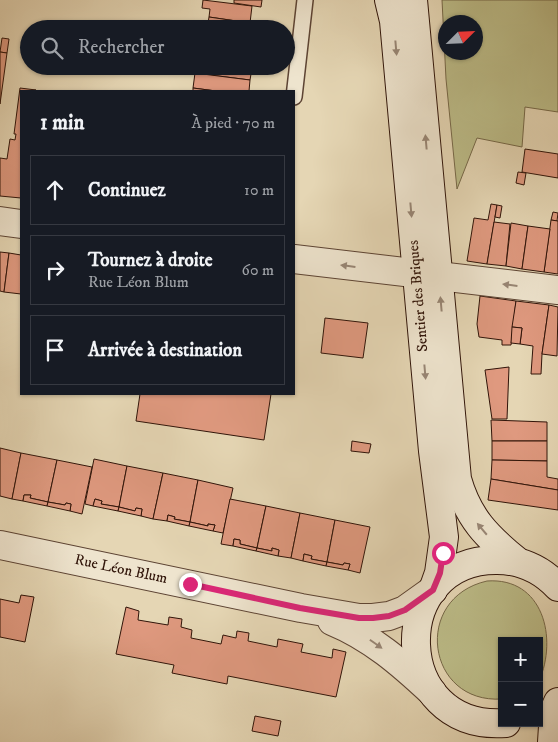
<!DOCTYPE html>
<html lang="fr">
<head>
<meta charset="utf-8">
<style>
  :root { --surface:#171b24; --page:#242831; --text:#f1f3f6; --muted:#9ea1a6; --line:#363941 }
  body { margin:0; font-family:"IM FELL DW Pica",serif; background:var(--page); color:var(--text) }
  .controls { position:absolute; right:15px; bottom:15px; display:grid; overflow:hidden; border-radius:0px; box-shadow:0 1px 4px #0004 }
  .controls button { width:45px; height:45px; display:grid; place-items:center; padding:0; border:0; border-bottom:1px solid var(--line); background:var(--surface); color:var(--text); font:25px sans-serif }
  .compass { position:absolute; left:438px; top:15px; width:45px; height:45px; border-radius:50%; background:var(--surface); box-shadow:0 1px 4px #0004; rotate:66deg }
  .stop { position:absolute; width:15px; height:15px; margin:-11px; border:4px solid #db2777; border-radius:50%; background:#fff }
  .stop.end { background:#db2777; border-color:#fff; box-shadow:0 1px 5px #0008 }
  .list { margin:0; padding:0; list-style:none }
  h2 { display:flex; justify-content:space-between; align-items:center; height:65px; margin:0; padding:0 20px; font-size:21px }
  h2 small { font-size:16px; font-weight:400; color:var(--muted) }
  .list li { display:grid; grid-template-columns:32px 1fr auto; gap:15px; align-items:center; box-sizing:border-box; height:70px; margin:0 10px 10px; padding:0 10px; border:1px solid var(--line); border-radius:0px }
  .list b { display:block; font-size:19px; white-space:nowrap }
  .list p { margin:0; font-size:16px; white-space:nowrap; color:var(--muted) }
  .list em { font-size:16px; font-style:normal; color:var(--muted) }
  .icon { flex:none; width:28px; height:28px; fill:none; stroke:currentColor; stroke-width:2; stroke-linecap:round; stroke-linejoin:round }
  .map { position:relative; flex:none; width:558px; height:742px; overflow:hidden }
  .search { position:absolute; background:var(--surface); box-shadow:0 1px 4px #0004; left:20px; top:20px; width:275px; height:55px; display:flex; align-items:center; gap:12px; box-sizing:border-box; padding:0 18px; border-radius:28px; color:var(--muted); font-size:19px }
  .panel { position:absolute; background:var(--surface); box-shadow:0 1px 4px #0004; left:20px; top:90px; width:275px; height:305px; border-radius:0px }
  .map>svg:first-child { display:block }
</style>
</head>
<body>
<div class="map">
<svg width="558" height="742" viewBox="0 0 558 742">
  <rect width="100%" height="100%" fill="#e5d6b4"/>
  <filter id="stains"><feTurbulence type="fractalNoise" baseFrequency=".004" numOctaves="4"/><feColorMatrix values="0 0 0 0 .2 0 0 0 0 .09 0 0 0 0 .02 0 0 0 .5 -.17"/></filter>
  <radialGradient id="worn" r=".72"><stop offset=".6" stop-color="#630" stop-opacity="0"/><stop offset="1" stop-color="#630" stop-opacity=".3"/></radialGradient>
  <g fill="#bcbc88" stroke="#766848" fill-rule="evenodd">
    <path d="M442,0H558V112L525,107L522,147L477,138L457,189L446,79ZM446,22H476V52H446Z"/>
    <path d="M487,581C543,577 558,638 539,681V641H502V699C426,704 412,598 487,581Z"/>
  </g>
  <g fill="#df997f" stroke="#301409">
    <path d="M203,0L252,6L250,23L209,17L210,9L202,8Z"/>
    <path d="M234,0H262L261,7L234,3Z"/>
    <path d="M209,17L250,23V29H207Z"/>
    <path d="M2,38L9,39L7,53L0,52Z"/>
    <path d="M0,52L7,53L0,104Z"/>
    <path d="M179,66H240L252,68L250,80L178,71Z"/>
    <path d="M195,73L250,80L249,91H216L193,88Z"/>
    <path d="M20,88L36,90L21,91V198L0,196V158L7,159L10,139L15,140L16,134H14Z"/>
    <path d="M193,88L216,91H193Z"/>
    <path d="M525,149L558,154V178L522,172Z"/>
    <path d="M518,172L526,173L524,185L516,183Z"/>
    <path d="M491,204L497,205L487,264L467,261L474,218L488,220Z"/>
    <path d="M497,205L502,206L500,218L495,217Z"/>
    <path d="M553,212L558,213L557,221L551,220Z"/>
    <path d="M551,220L558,221V274L544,272Z"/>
    <path d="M494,222L510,224L506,266L487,264Z"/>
    <path d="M511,223L528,226L522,269L506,266Z"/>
    <path d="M528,226L550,229L544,272L522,269Z"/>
    <path d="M0,252L9,253L4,292L0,291Z"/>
    <path d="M9,253L21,255V294L4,292Z"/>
    <path d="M480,296L516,301L511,345H502V340L479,337L477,324Z"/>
    <path d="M516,301L549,305L542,354L541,374H531L533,346L520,344L522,328L512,327Z"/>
    <path d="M549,305L558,307L557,356L542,354Z"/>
    <path d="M325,318L368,323L363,358L321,353Z"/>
    <path d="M512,327L522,328L520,344L511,343Z"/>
    <path d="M509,367L507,419H492L485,370Z"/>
    <path d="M140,394H271L264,440L136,421Z"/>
    <path d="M491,420L547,422V441H492Z"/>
    <path d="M352,441L371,444L369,453L351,451Z"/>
    <path d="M492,441H547V461L492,460Z"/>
    <path d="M0,448L21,453L12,499L0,496Z"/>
    <path d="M21,453L57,460L48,502L30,498L31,495H24L23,501L12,499Z"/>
    <path d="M94,459L127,466L119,507L101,504L102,501L95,499L93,506L85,504Z"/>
    <path d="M57,460L92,467L82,514L70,511L71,504L66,503L65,505L48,502Z"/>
    <path d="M492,460L547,461V477L558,479V490L491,479Z"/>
    <path d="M127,466L163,473L153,519L141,516L142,509L136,508L135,511L119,507Z"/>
    <path d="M163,473L198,480L190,522L174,519L175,517L168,515L167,521L153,519Z"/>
    <path d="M491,479L558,490V510L488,500Z"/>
    <path d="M198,480L233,488L223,533L213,531L215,525L208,524V526L190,522Z"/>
    <path d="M24,495H31L30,498L48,502L47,506L23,501Z"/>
    <path d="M95,499L102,501L101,504L119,507L118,511L93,506Z"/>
    <path d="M230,499L266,506L257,548L240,544V540L234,539L233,546L221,544Z"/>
    <path d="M48,502L65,505L66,503L71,504L70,511L47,506Z"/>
    <path d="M266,506L300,513L291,558L278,556L279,550L272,548V551L257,548Z"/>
    <path d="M119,507L135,511L136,508L142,509L141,516L118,511Z"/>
    <path d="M300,513L335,520L327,562L311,559L312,556L304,554L303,561L291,558Z"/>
    <path d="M168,515L175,517L174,519L190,522L189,526L167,521Z"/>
    <path d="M335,520L370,527L360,573L348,570L350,564L344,563L343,565L327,562Z"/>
    <path d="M190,522L208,526V524L215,525L213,531L189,526Z"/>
    <path d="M234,539L240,540V544L257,548L256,551L233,546Z"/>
    <path d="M257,548L272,551V548L279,550L278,556L256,551Z"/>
    <path d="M304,554L312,556L311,559L327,562L326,566L303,561Z"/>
    <path d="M327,562L343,565L344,563L350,564L348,570L326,566Z"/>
    <path d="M21,595L34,597L25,642L0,637V599L19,603Z"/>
    <path d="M126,607L139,611L138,620L168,625L169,617L182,619L181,627L192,630L191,638L221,644L223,635L236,638L237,631L249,633L248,641L277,647L278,639L303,644L301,652L332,658L333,649L346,652L336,697L228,676L227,684L172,673L174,665L116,654Z"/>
    <path d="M255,716L281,721L278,736L252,731Z"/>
  </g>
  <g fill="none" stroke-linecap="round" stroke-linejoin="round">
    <g stroke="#5d4434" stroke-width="18">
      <path id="service" d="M294,97L305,0"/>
    </g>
    <g stroke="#5d4434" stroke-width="30">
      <g id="tertiary">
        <path d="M0,221L21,224"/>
        <path d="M294,259L558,290"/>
        <path d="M0,545L301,608L359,618H373L389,616L405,610L433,590"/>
        <path d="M332,621C371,637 401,663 432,692"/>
      </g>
    </g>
    <g stroke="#301409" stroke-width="30">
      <g id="secondary">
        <path d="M389,0L394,21L433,451L444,537L439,573L433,590"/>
        <path d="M413,0L457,479C468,518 487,537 518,562"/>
        <path d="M506,723C389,732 386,559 497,560C521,560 542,570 558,587"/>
        <path d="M552,742L554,711L558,702"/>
      </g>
    </g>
    <use href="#service" stroke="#eee4ce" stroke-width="15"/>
    <use href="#tertiary" stroke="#eee4ce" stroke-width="28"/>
    <use href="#secondary" stroke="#eee4ce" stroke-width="28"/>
  </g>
  <defs><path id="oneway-solid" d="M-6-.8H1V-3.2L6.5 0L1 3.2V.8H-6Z" transform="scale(1.25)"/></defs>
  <g fill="#988675">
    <use href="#oneway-solid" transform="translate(396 48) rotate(85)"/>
    <use href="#oneway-solid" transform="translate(426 142) rotate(-95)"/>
    <use href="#oneway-solid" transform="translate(411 210) rotate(85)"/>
    <use href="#oneway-solid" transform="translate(348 266) rotate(-173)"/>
    <use href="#oneway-solid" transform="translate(510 285) rotate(-173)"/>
    <use href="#oneway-solid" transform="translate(441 304) rotate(-95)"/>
    <use href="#oneway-solid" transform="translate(425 372) rotate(85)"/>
    <use href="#oneway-solid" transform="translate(482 529) rotate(-130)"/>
    <use href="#oneway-solid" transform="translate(376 644) rotate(35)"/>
  </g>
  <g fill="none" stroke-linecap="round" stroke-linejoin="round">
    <path stroke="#db2777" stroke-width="6" d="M190,584L300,608L359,618H373L389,616L405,610L433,590L440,573L443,553"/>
  </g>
  <g text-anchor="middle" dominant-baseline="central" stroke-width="4" stroke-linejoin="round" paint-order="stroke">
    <g font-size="15" fill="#301409" stroke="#eee4ce">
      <text transform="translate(418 296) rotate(-95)">Sentier des Briques</text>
      <text transform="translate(121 569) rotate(12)">Rue Léon Blum</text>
    </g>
  </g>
  <rect width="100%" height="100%" filter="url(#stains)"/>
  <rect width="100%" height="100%" fill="url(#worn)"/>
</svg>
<div class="controls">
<button>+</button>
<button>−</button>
</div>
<svg class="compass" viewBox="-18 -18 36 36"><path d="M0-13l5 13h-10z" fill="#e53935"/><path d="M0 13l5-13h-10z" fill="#9ea1a6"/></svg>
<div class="stop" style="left:443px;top:553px"></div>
<div class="stop end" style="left:190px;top:584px"></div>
<div class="search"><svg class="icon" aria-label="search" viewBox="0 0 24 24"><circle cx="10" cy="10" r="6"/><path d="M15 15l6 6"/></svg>Rechercher</div>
<section class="panel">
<h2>1 min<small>À pied · 70 m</small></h2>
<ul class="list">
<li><svg class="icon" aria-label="ahead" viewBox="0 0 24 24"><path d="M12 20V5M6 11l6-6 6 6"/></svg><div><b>Continuez</b></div><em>10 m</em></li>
<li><svg class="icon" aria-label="right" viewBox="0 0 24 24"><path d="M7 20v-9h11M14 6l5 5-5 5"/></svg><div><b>Tournez à droite</b><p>Rue Léon Blum</p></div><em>60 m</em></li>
<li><svg class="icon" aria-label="arrive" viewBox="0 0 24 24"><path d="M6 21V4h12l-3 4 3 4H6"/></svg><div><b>Arrivée à destination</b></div></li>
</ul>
</section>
</div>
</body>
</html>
